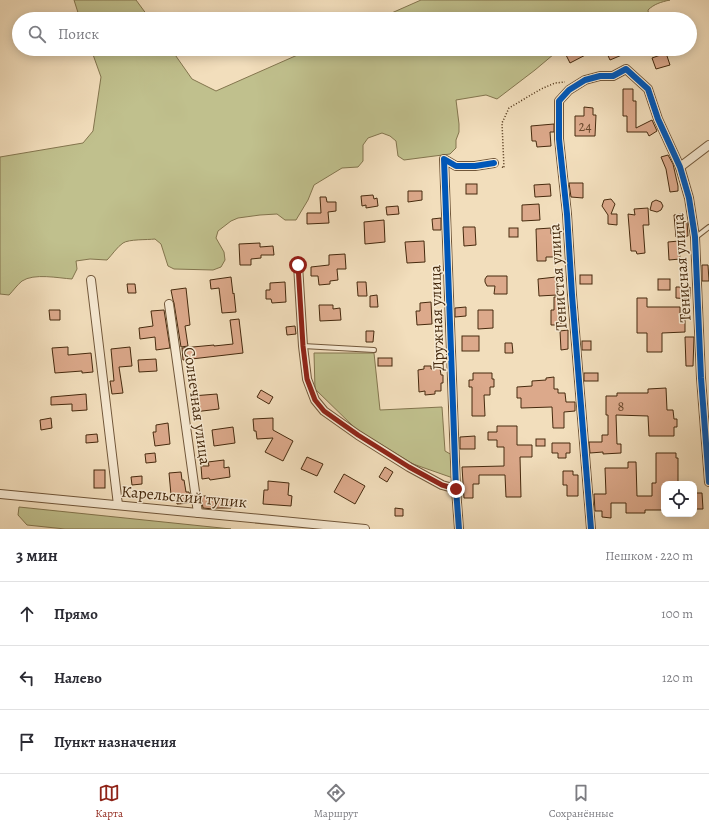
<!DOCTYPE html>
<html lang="ru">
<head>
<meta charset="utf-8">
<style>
  :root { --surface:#fff; --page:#f2f2f3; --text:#2b2b33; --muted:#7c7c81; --line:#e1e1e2; --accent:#8f2418 }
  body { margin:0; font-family:Alegreya,serif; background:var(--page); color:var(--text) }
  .controls { position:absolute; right:12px; bottom:12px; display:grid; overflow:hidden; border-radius:8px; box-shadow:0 2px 10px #0003 }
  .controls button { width:36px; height:36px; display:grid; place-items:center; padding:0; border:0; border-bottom:1px solid var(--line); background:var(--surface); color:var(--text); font:20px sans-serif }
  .stop { position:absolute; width:12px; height:12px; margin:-9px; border:3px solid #8f2418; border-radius:50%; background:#fff }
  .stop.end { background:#8f2418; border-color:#fff; box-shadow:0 1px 4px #0008 }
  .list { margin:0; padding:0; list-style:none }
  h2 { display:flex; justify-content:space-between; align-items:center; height:52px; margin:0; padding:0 16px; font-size:17px }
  h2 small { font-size:13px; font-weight:400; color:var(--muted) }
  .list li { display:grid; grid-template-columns:26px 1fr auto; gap:12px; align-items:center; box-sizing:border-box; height:64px; padding:0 16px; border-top:1px solid var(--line) }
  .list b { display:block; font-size:15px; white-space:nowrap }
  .list em { font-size:13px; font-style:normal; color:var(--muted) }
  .icon { flex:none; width:22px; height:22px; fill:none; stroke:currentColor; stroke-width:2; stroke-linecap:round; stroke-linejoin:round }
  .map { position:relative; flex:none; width:709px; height:529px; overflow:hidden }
  .search { position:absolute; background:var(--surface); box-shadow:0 2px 10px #0003; left:12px; right:12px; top:12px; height:44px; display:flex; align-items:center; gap:10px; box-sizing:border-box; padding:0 14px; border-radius:22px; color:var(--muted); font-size:15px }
  .sheet { height:244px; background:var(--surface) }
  nav { display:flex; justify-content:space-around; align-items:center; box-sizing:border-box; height:56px; border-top:1px solid var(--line); background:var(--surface); font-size:11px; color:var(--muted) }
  nav a { display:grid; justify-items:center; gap:2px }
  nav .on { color:var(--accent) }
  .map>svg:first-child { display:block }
</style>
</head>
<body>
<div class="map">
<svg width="709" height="529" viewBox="0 0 709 529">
  <rect width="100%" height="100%" fill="#f2debc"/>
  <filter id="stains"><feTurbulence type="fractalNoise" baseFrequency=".005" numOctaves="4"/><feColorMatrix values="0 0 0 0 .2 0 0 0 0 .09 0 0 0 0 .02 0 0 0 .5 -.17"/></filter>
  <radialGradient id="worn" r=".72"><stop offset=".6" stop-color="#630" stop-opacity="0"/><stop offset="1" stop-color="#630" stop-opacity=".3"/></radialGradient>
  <g fill="#c0c08d" stroke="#83754e">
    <path d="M74,0H136L150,19H80Z"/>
    <path d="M421,0H670C661,2 654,4 648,10L649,19H378Z"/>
    <path d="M91,49H171L192,79L216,91L311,49H560L535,70L497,99L486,95L456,100L459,124V132L456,140V148L450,154L404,160L398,156L396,141L390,136L382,133L368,138L363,145V161L358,167L342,168L314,185L308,200L296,220H285L277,214L260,215L238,218L231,221L218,231L216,238L224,252L225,260L221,267L213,270L174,269L168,266L161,244L155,239C147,240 129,239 123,243C117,247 112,255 107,260L90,259L76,261L77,269L72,279C58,278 34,273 22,281C17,285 13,291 9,295L0,294V157L83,143L93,131L101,77Z"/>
    <path d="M314,353H374L380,410L442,407L445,451L452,455L453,478L413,464L356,429L315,389Z"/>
    <path d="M19,507L231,529H65L27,525L18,515Z"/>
  </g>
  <g fill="#dca98b" stroke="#462a0e">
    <path d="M563,49H597L570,63Z"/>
    <path d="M605,49H636L610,60Z"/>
    <path d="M666,53L670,65L656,69L652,58Z"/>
    <path d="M623,89H633V101H636V128L652,120L657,131L649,136L647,132H627V116H623Z"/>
    <path d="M584,107L593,108V115H596L595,136H575V116H584Z"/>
    <path d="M554,124V132H550L551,146L537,147L536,141H532L531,126Z"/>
    <path d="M668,155L673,164L678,186V191L670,192L666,169L661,157Z"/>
    <path d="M569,183H583V198L571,197Z"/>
    <rect x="466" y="184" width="11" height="10"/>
    <path d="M550,184L551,196L535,197L534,185Z"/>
    <path d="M408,191H422V200L408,202Z"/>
    <path d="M373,195L374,199L377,198L378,206L366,208V205L362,206L361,196Z"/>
    <path d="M320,197H326L327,202H336V211L328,212L329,223L307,224V213H321Z"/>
    <path d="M611,199L615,204L611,214H617V225L608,224V215L602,206L604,200Z"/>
    <path d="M656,200L661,202L663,206L661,210L657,212L650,210L652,202Z"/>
    <path d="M539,204L540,220L522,221V205Z"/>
    <path d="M398,206L399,214L387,215L386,207Z"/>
    <path d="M648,208L649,225H643L645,253L637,254L636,251H631L628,214L635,215L634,209Z"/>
    <path d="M682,214L683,222H687L688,236L676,237L674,215Z"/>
    <path d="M441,218V230H433L432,219Z"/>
    <path d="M384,220L385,242L365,244L364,222Z"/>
    <path d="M463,227H475L476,245L464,246Z"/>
    <rect x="509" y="228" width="9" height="9"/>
    <path d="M551,228V234H554L555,257H546V261H537L536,229Z"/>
    <path d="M424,241L425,262L407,263L405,242Z"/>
    <path d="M679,241L680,259L669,260L668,242Z"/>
    <path d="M260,243V247L273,246L274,255H261V258L251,259V265H240L239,244Z"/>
    <path d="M345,254L346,269H337L338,280L330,281V284L319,285L318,276H311V267L329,265V255Z"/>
    <path d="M702,265H708L709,281H702Z"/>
    <rect x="580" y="275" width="12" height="9"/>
    <path d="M487,276H507V294H494L495,286H487L485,282V279Z"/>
    <path d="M231,277L233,294L234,293L236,312L222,313L219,288L211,289L210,280Z"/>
    <path d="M556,277L557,295L539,296L538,279Z"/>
    <rect x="658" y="279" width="12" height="11"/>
    <path d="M285,282L286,302L272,303L271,299H266V290H270V283Z"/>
    <path d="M357,282H366L367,296H358Z"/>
    <path d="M127,284H135L136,293H128Z"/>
    <path d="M676,287H690V299L676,298Z"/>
    <path d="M186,288L190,325L185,326L188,346L181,347L174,303L173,300L171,290Z"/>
    <path d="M377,295L378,307H370V296Z"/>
    <path d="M554,297H564L565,316H561V325H551V310H554Z"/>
    <path d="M637,298H647V307H680V316H685V332L662,333V352H647V333H637Z"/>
    <path d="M431,302L432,324L417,325L416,311H420V303Z"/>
    <path d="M319,305H333V309L340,308L341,320L320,321Z"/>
    <path d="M466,307V316L455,317V308Z"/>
    <path d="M49,310H60V320H50Z"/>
    <path d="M164,310L170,348L156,350L155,337L140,339L139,328L153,326L151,311Z"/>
    <path d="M478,310H493V328L478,329Z"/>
    <path d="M239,319L243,353L183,360L182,348L214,345V346L233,344L230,320Z"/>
    <path d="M295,326L296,334L287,335L286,327Z"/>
    <path d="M568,330V349L561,350L560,331Z"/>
    <path d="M366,331H374L373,342H366Z"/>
    <rect x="462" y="336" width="17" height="15"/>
    <path d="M685,337H694L693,366H686Z"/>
    <rect x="582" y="341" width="9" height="9"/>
    <path d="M505,343H512L513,353H505Z"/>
    <path d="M68,347V355L91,353L93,372L82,373V371L55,373L52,348Z"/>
    <path d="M130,347L132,366L119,367L123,393L112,394L110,381H114L111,349Z"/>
    <rect x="378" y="358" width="14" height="8"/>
    <path d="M156,359L157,371L139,372L138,360Z"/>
    <path d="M424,366H431V369L440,368L441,375H443V383H441V391H435V394L425,395V391L419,392L418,370L424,369Z"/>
    <path d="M473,373H492V379H494V387H490V395H484L485,416H472V387H469V380H473Z"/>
    <rect x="584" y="373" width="14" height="8"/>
    <path d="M554,377V389H558V393H565L566,402H575V411L564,412V428H553L552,407L521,408V398H517V387L532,386V381L546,380V378Z"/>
    <path d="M666,388L667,410H673L674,419H677V427H674V436H649L648,416L616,415L617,444H621V453L603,454V452L590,453L589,442H602V435H608V415H606V396H617V393H648V389Z"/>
    <path d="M261,390L273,397L269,404L257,397Z"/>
    <path d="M86,394L87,410L72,411V404L51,405V397Z"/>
    <path d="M217,394L219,409L194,412L192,396Z"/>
    <path d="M51,418L52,428L41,430L40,420Z"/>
    <path d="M273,418V430L293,441L283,461L265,452L273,438L257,439L256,431H254L253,419Z"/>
    <path d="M168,423L170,444L155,446L153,432H156V425Z"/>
    <path d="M497,426H517V445H532V457H520L521,497H506L505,475H479V484H473V498H464L462,467L504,466V447H497V440H488V432H497Z"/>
    <path d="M233,427L235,443L214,446L212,430Z"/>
    <path d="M97,434L98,442L86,443V435Z"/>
    <path d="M475,436V449H460V437Z"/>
    <rect x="536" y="439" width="9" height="7"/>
    <path d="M552,443H570V453H566V458H558V453H552Z"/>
    <path d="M155,453L156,462L146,463L145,454Z"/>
    <path d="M656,453H676V458H678V484H664V510H645V513H626V503H611V518L602,517V511H595L594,494H606L605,468H628V462H636L637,496H652V483H656Z"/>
    <path d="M307,457L323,464L317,476L301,469Z"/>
    <path d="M224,460V468L229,467L230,477L210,480L209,478L202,479L201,466H209L208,462Z"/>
    <path d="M385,467L393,472L387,482L379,477Z"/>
    <rect x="94" y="470" width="11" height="18"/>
    <path d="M563,471H573V475H578V496H567V485H563Z"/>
    <path d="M181,472L182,480H184L186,492H189L191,503L177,504L176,495H171L169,473Z"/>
    <path d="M344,474L365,486L355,504L334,492Z"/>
    <path d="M142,476V484L132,485L131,477Z"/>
    <path d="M268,481L289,483L288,495L292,496L291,506L263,504L264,490H268Z"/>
    <path d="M694,493H702L703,509H694Z"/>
    <path d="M201,496H206V499L231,501V508H213V509L203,508Z"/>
    <path d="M395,508L403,509V516H395Z"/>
  </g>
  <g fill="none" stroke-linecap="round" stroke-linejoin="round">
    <g stroke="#71573a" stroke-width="6">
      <g id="service">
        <path d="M696,237L709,227"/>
        <path d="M303,346L374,350"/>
      </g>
    </g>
    <g stroke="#71573a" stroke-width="10">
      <g id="minor">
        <path d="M680,167L709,145"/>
        <path d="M298,265L303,346L307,379L315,400L324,411L358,435L409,467L442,485L456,489"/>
        <path d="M91,280L118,505"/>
        <path d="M169,304L198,513"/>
        <path d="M0,494L365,529"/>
        <path d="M459,529L456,489L444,159L456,166H475L494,163"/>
        <path d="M591,529L572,295L567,214L559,139V101L569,90L585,80L600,76H613L626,69L648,89L658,119L680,167L689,198L695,237L701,378L709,482"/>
      </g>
    </g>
    <path stroke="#462a0e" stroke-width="1.5" stroke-dasharray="1 2" stroke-linecap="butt" d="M502,167L504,168L502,123L509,108L541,89L555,83L565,82"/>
    <use href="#service" stroke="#f7ead3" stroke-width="4"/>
    <use href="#minor" stroke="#f7ead3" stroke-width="8"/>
    <g stroke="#f7ead3" stroke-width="8">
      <g id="cycleway">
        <path d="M459,529L456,489L444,159L456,166H475L494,163"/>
        <path d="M591,529L572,295L567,214L559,139V101L569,90L585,80L600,76H613L626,69L648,89L658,119L680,167L689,198L695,237L701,378L709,482"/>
      </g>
    </g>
    <use href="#cycleway" stroke="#0057b8" stroke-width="6"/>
  </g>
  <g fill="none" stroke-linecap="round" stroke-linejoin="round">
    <path stroke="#8f2418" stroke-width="5" d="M298,265L303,346L307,379L315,400L324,411L358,435L409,467L442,485L456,489"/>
  </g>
  <g text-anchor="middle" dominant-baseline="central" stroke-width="3" stroke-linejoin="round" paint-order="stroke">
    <g font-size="14" fill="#6c4a2d">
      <text x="585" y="126">24</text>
      <text x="621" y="406">8</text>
    </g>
    <g font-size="16" fill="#462a0e" stroke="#f7ead3">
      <text transform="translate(682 268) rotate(-94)">Тенисная улица</text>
      <text transform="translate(558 277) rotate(-94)">Тенистая улица</text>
      <text transform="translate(437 318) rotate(-92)">Дружная улица</text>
      <text transform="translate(197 406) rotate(82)">Солнечная улица</text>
      <text transform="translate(184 497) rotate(5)">Карельский тупик</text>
    </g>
  </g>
  <rect width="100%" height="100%" filter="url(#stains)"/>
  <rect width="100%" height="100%" fill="url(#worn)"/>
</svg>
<div class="controls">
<button><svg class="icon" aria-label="locate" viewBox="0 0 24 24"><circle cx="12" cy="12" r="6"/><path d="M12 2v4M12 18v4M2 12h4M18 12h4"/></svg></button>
</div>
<div class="stop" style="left:298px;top:265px"></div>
<div class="stop end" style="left:456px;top:489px"></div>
<div class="search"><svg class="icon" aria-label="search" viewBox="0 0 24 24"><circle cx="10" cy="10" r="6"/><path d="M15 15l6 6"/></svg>Поиск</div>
</div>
<section class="sheet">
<h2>3 мин<small>Пешком · 220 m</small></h2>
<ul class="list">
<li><svg class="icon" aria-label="ahead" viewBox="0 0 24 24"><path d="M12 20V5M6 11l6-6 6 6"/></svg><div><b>Прямо</b></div><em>100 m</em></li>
<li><svg class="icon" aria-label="left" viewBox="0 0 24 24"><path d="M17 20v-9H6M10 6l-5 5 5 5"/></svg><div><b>Налево</b></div><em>120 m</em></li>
<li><svg class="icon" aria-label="arrive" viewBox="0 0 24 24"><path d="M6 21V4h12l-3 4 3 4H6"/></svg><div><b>Пункт назначения</b></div></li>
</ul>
</section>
<nav>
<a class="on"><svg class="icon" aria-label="map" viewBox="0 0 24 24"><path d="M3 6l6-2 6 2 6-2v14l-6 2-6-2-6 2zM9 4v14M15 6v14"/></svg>Карта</a>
<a><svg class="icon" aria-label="directions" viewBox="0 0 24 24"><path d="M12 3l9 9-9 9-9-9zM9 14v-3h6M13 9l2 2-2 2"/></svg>Маршрут</a>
<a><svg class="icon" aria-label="saved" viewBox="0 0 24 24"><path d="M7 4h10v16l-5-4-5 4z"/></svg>Сохранённые</a>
</nav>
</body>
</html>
